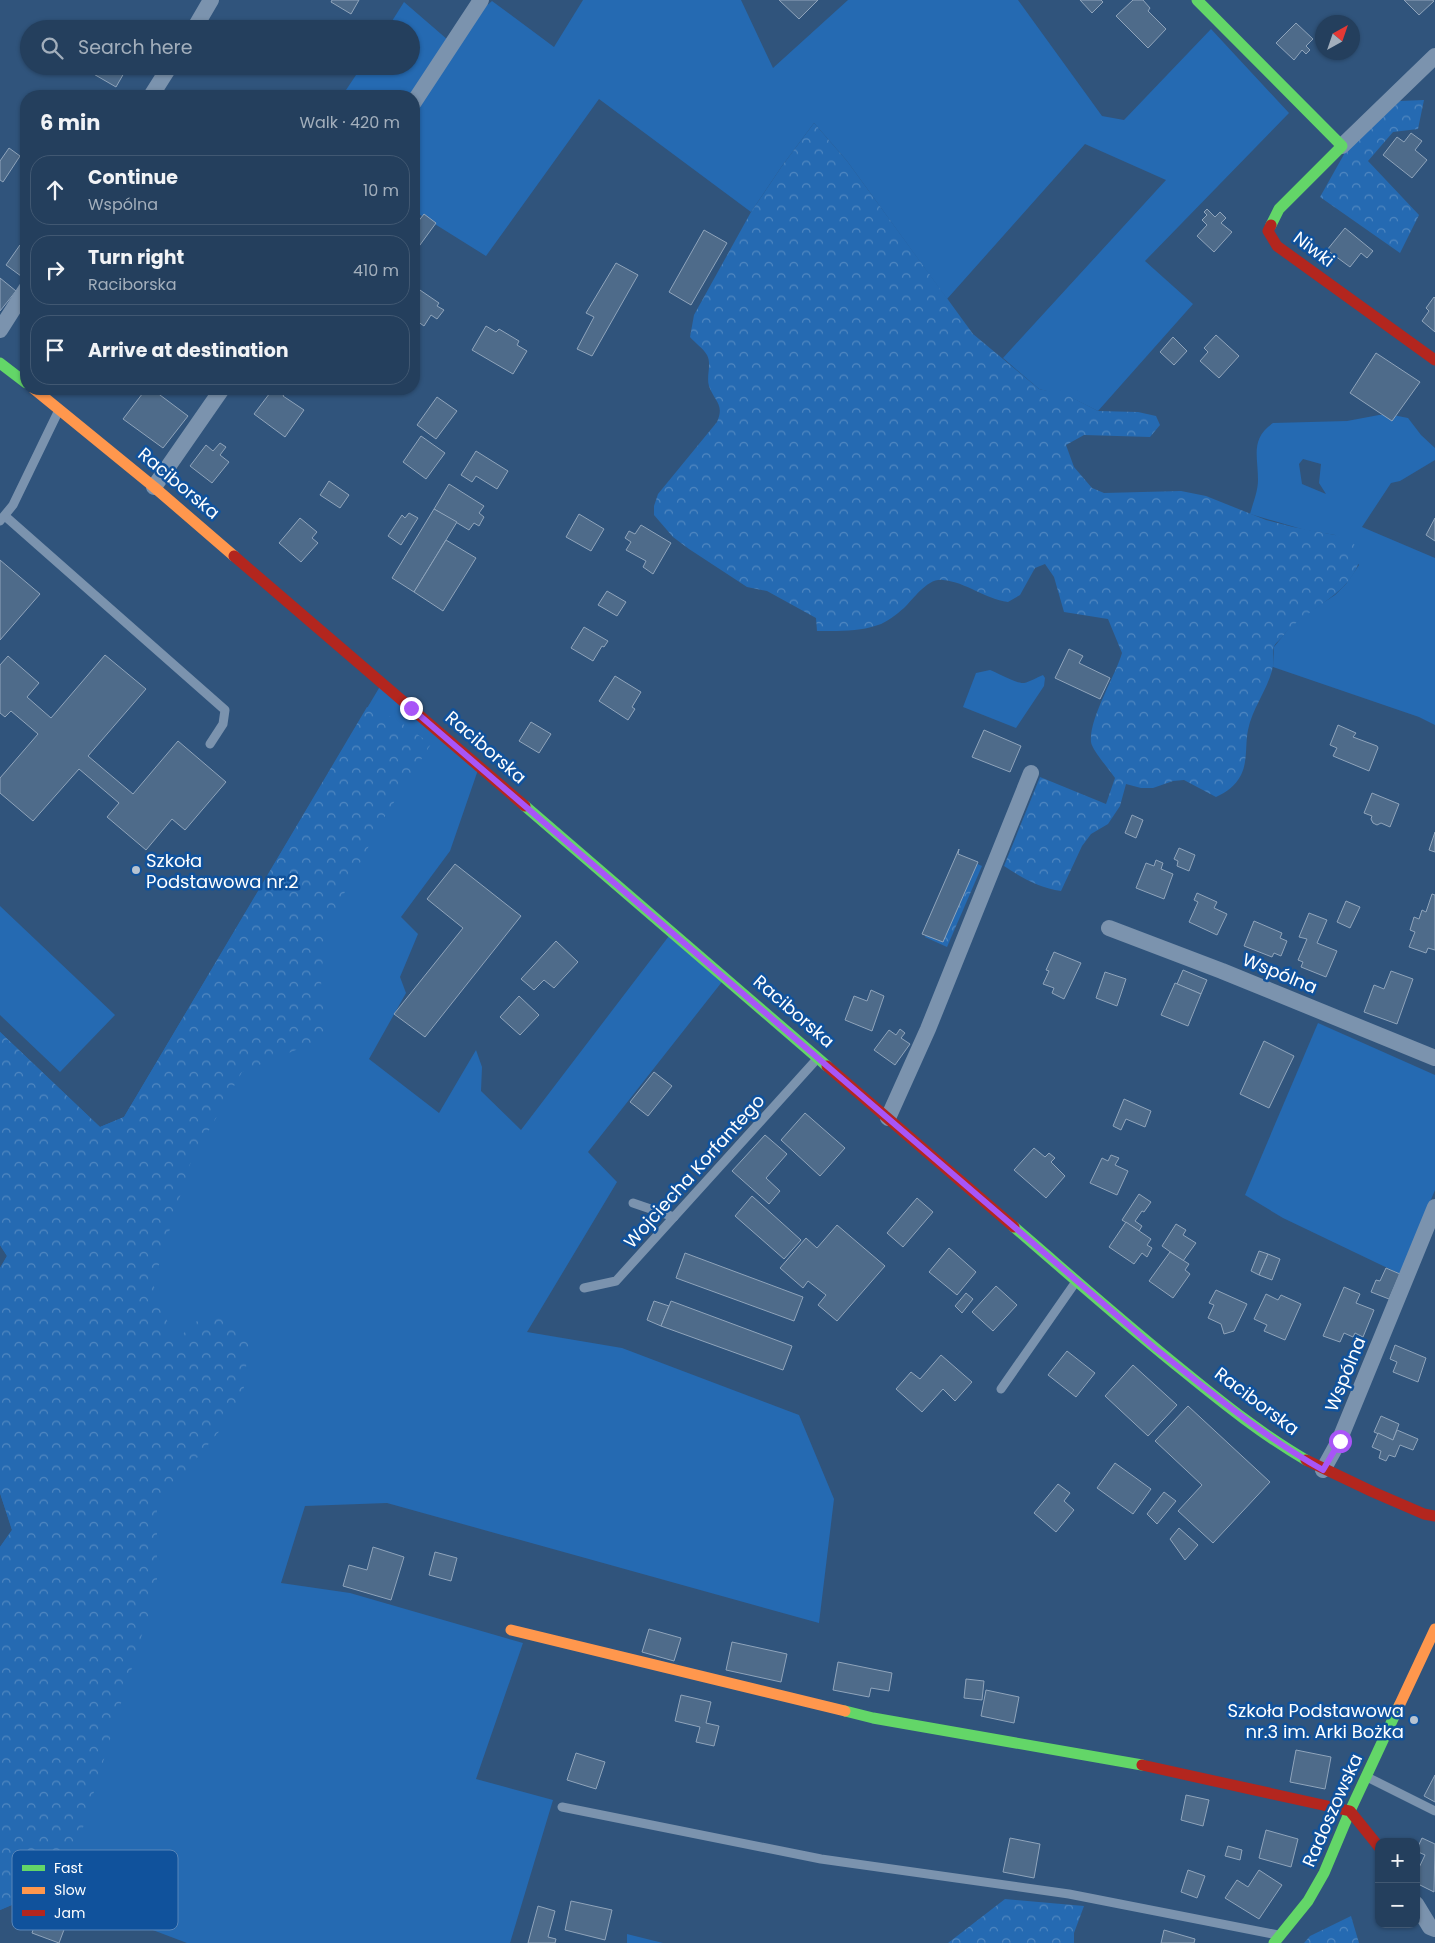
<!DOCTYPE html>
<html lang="en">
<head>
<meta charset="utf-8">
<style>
  :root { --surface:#243f5d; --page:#304a66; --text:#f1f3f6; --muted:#a3afbc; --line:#415872 }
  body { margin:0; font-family:Poppins,sans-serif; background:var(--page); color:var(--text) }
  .controls { position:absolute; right:15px; bottom:15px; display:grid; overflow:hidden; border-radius:10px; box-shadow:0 1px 4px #0004 }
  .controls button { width:45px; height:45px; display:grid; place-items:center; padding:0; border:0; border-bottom:1px solid var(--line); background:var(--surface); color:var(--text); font:25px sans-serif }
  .compass { position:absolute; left:1315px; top:15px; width:45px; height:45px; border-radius:50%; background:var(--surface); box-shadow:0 1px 4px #0004; rotate:40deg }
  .stop { position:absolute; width:15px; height:15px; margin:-11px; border:4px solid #a855f7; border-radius:50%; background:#fff }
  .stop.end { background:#a855f7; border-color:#fff; box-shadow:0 1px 5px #0008 }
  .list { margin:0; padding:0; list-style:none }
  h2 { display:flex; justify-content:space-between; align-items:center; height:65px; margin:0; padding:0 20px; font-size:21px }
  h2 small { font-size:16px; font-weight:400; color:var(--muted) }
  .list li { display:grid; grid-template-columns:32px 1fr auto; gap:15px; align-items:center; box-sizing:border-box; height:70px; margin:0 10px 10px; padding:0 10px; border:1px solid var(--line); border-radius:20px }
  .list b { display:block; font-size:19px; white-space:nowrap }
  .list p { margin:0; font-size:16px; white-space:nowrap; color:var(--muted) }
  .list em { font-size:16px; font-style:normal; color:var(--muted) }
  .icon { flex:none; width:28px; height:28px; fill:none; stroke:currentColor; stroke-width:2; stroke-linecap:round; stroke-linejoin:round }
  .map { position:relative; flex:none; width:1435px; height:1943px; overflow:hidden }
  .search { position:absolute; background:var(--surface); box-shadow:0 1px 4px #0004; left:20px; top:20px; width:400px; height:55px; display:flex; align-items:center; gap:12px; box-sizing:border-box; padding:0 18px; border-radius:28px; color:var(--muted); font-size:19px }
  .panel { position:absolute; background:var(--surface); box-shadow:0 1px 4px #0004; left:20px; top:90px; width:400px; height:305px; border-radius:20px }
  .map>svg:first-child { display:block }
</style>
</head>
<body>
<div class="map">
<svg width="1435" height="1943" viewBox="0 0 1435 1943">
  <defs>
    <pattern id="forest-crowns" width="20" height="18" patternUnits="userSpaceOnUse" patternTransform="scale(1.25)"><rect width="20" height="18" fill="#256ab2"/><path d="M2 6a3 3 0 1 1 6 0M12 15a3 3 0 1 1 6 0" fill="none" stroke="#5188c1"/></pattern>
  </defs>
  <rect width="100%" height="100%" fill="#30547c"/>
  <g fill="#256ab2" fill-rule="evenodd">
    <path d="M583,0H741L773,68L848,0H1018L1102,116L1124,120L1211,29L1289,113L1145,261L1193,304L1098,411L1072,398L1039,389L1003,358L1166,180L1085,144L947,299L847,161L814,123L782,166L751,212L599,99L486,256L414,211V96H342L362,66H411V29H387L404,2L448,40L492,1L554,47Z"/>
    <path d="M1379,415H1393L1408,418L1421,435L1435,448V460L1400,481L1391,483L1362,527L1435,558V725L1419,717L1273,667L1274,647L1290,627L1309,612L1335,595L1346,584L1359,565L1335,535L1305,530L1250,514C1253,503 1258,491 1258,480C1258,456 1250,439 1273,423L1347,421ZM1303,459L1321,464L1319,483L1326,494L1302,484L1299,464Z"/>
    <path d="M990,670C998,673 1017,684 1024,683C1030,682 1037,677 1043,675L1045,678L1044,686L1016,728L963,707L976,673Z"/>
    <path d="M382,683L479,767L450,851L401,917L418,934L400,977L406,993L369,1059L439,1113L476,1050L482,1067L481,1091L521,1130L672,932L725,978L588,1152L617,1182L527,1332L622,1348L799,1415L834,1499L819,1623L387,1503L305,1506L281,1583L350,1593L523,1643L476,1779L553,1800L510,1943H187L47,1890L0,1910V1547L12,1530L0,1493V1268L7,1256L0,1245V1032L100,1127L124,1117Z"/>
    <path d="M0,906L115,1015L60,1072L0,1015Z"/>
    <path d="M1318,1023L1435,1075V1190L1400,1274L1283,1218L1245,1195Z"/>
    <path d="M627,1934L663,1943H627Z"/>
  </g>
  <g fill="url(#forest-crowns)">
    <path d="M1424,100L1418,129L1393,132L1368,161L1419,215L1400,253L1320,197L1347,149L1400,101Z"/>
    <path d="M814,123L847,161L973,334L1039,389L1067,395L1098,411L1138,412L1156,416L1160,425L1150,437L1084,435L1066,445L1074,467L1092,488L1104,493L1181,491L1206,496L1266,520L1293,527L1335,535L1352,542L1361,552C1356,594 1308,606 1283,636C1281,639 1275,643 1274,647C1272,653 1274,661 1273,666C1269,688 1252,708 1248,730C1245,744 1248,761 1241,775C1235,786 1227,792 1216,797L1184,780L1173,781L1153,788H1141L1126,784L1120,806L1108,824L1091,834L1082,846L1061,891C1040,888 1022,878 1004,866L1040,777L1106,804L1115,778C1109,769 1092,750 1091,742C1089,718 1115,677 1122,653L1108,619L1064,612L1054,577L1045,564L1035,568L1020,595L1008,602C985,599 966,582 943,580C927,578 914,599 904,608C897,614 886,623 878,625C859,632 836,631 817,631L816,618L767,591L747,587L689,549L673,537L654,515V506L658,494L717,422C725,404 714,401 709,386C706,376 712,364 707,355C703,348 695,343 690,337L694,315L751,212L782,166Z"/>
    <path d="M367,707L396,719L431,744L382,821L325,930L321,986L328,1037L242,1072L190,1164L153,1284L175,1341L207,1312L250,1331L242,1404L157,1506V1586L62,1896L47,1890L0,1910V1547L12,1530L0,1493V1268L7,1256L0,1245V1032L100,1127L124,1117Z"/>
    <path d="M960,856L982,866L947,947L925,937Z"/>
    <path d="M1005,1899L1084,1906L1074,1933V1943H948Z"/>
    <path d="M1351,1916L1359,1943H1304L1310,1936Z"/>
  </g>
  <g fill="#4e6b8a" stroke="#8fa4bb">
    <path d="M332,0H359L351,14L331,2Z"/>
    <path d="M779,0H818L799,19Z"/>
    <path d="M1080,0H1101L1103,2L1092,13Z"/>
    <path d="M1133,0H1143L1150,8L1148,11L1166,29L1148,48L1116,16Z"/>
    <path d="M1404,0H1432L1434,1L1419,15Z"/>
    <path d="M1296,23L1313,39L1306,46L1310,50L1306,54L1302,50L1294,60L1276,43Z"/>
    <path d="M86,66H128L116,87L85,69Z"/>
    <path d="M1411,133L1422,141L1415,150L1427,160L1412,178L1383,155L1397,137L1404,142Z"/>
    <path d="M9,148L20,156L3,182L0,180V161Z"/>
    <path d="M1207,209L1215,217L1220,212L1226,218L1221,223L1232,232L1214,252L1197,236L1207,225L1202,220L1207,215L1204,212Z"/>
    <path d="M424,214L436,223L417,249L414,246V227Z"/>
    <path d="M1345,228L1373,251L1367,258L1361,253L1350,267L1327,250Z"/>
    <path d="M704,230L727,243L691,305L669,292Z"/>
    <path d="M20,245L26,250L25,279L6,265Z"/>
    <path d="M616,263L638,275L592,356L577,349L594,317L586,313Z"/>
    <path d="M0,278L16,291L0,311Z"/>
    <path d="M414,286L439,303L437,306L444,310L437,319L431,315L424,326L414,319Z"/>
    <path d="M1434,297L1435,298V332L1422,321L1429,311L1426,308Z"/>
    <path d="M486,326L496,332L499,329L519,341L517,345L527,351L513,374L472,350Z"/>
    <path d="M1216,335L1239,356L1219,378L1200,361L1208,352L1204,348Z"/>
    <path d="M1173,337L1187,351L1174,365L1160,352Z"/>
    <path d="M1376,353L1420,382L1392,421L1350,393Z"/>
    <path d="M146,389H152L188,416L163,448L123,419Z"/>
    <path d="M273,389L277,391L278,389H285L287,390L283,396L304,410L285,437L254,414Z"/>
    <path d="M437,397L457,411L436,439L417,425Z"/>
    <path d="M421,436L445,453L426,479L403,462Z"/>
    <path d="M220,443L226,447L220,455L229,462L212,483L190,466L206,445L213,451Z"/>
    <path d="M476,451L508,471L497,489L476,476L472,482L461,475Z"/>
    <path d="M329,481L349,495L340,508L320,495Z"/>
    <path d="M449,484L484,506L479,513L484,517L479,526L474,523L469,530L434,509Z"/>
    <path d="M434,509L457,522L414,592L392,578Z"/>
    <path d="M409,513L418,518L401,545L388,536L402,515L405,518Z"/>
    <path d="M579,514L604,529L591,551L566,537Z"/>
    <path d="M300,518L317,532L312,538L318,543L301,562L279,543Z"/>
    <path d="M1435,518V541L1426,535Z"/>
    <path d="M641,525L671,543L653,574L643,567L646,561L626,550L631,542L625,538L629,531L635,534Z"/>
    <path d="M446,540L476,558L443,611L414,592Z"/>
    <path d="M0,560L40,594L0,640Z"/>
    <path d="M607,591L626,602L617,616L598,605Z"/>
    <path d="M584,627L608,641L604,647L602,646L593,661L571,648Z"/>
    <path d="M1069,649L1083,656L1079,663L1110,678L1100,699L1055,678Z"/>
    <path d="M105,655L146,689L88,756L133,794L178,741L226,782L185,830L172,819L146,850L107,817L119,803L79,769L33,821L0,793V778L38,734L11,711L5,717L0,713V665L8,656L39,683L27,697L51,718Z"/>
    <path d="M615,676L641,692L632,707L635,709L628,720L599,701Z"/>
    <path d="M531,722L551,734L539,753L519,741Z"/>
    <path d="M1338,725L1356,733L1353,737L1377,746L1378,748L1369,771L1333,756L1337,748L1330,745Z"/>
    <path d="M984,730L1021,746L1010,772L972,757Z"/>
    <path d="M1372,793L1399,804L1390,827L1381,823L1377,825L1373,823L1371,819L1372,816L1364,813Z"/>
    <path d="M1132,815L1143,820L1136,838L1125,833Z"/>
    <path d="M1435,832V852L1429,850Z"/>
    <path d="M1179,848L1195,855L1189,871L1177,866L1178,861L1174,859Z"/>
    <path d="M959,849L958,854L978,862L943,942L922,934Z"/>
    <path d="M1156,860L1163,863L1161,869L1173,874L1164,899L1136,888L1146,863L1154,866Z"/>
    <path d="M455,864L521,916L425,1037L394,1014L463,928L427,899Z"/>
    <path d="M1197,893L1217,902L1214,908L1227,914L1217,935L1189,922L1198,902L1194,900Z"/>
    <path d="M1432,894L1435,895V950L1428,948L1426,953L1409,947L1415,932L1410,930L1414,917L1419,919L1422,910L1426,912Z"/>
    <path d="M1346,901L1360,907L1350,928L1337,922Z"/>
    <path d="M1309,913L1327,920L1317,943L1337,951L1326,977L1301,967L1303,962L1298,960L1307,939L1299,937Z"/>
    <path d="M1254,921L1282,933L1280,938L1287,941L1281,956L1274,953L1272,957L1244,946Z"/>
    <path d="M556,941L578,962L554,988L544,980L534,990L521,979Z"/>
    <path d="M1054,952L1081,963L1064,999L1052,993L1054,988L1043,984L1049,971L1046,970Z"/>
    <path d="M1183,970L1207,980L1201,994L1177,984Z"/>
    <path d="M1391,971L1413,979L1397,1024L1364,1012L1374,985L1384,989Z"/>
    <path d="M1105,972L1126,979L1117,1006L1096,998Z"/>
    <path d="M1175,983L1201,994L1188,1026L1161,1015Z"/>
    <path d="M871,990L884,996L872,1031L845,1020L854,996L867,1001Z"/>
    <path d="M519,996L539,1015L520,1035L500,1017Z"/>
    <path d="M900,1029L905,1033L901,1038L910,1044L895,1065L874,1050L889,1030L896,1035Z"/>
    <path d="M1264,1041L1294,1056L1269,1108L1240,1094Z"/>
    <path d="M654,1072L672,1086L648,1116L630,1102Z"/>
    <path d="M1124,1099L1151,1111L1145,1127L1126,1119L1121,1130L1113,1126Z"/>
    <path d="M805,1113L845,1148L820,1176L781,1140Z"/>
    <path d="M765,1135L787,1154L766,1178L780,1191L769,1204L732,1171Z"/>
    <path d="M1034,1148L1045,1157L1049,1153L1055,1158L1051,1162L1065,1176L1046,1198L1014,1170Z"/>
    <path d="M1111,1155L1119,1158L1115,1165L1128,1171L1117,1195L1090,1183L1102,1158L1108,1161Z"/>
    <path d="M1139,1194L1151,1202L1144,1212L1142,1211L1135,1221L1142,1226L1139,1231L1122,1220Z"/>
    <path d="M752,1196L801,1240L784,1259L735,1216Z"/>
    <path d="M917,1198L933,1212L903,1247L887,1233Z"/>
    <path d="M1126,1222L1151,1239L1147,1245L1152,1248L1147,1257L1142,1253L1134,1264L1109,1247Z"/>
    <path d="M1176,1224L1186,1230L1183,1235L1196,1243L1183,1261L1162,1246Z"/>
    <path d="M837,1225L885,1266L837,1321L818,1305L826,1295L808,1281L803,1288L780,1268L806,1238L817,1248Z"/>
    <path d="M949,1248L976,1272L957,1295L929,1272Z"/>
    <path d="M1259,1251L1268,1254L1259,1275L1251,1271Z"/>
    <path d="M1170,1252L1189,1264L1185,1270L1190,1274L1173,1298L1149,1281Z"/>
    <path d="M685,1253L803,1297L794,1321L676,1278Z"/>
    <path d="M1268,1254L1280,1259L1272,1280L1259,1275Z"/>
    <path d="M1386,1268L1400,1274L1389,1299L1371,1292L1376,1280L1380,1281Z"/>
    <path d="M996,1286L1017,1305L993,1331L972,1312Z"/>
    <path d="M1344,1287L1360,1294L1356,1303L1374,1310L1363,1337L1355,1333L1353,1337L1344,1333L1340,1342L1323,1336Z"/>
    <path d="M1216,1290L1247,1304L1234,1331L1224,1334L1221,1324L1208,1318L1214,1305L1209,1303Z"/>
    <path d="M966,1293L973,1299L962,1313L955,1306Z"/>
    <path d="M1266,1294L1278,1300L1281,1295L1301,1304L1285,1340L1264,1331L1267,1325L1254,1319Z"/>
    <path d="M654,1301L669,1306L661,1326L647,1320Z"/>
    <path d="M671,1301L792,1346L783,1370L661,1326Z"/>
    <path d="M1395,1345L1426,1358L1418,1382L1393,1372L1397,1362L1390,1359Z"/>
    <path d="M1067,1351L1095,1373L1076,1397L1048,1375Z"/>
    <path d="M941,1355L972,1382L955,1401L943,1389L922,1412L896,1389L911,1372L920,1379Z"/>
    <path d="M1133,1365L1177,1405L1148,1436L1105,1396Z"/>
    <path d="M1188,1406L1270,1482L1213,1543L1178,1511L1202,1485L1155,1441Z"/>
    <path d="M1381,1416L1399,1424L1393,1440L1374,1432Z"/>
    <path d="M1397,1430L1418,1439L1413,1450L1400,1445L1395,1457L1389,1455L1386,1461L1379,1458L1381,1451L1372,1447L1378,1433L1393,1440Z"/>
    <path d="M1115,1463L1151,1489L1133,1514L1097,1488Z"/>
    <path d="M1058,1484L1070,1493L1064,1501L1074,1510L1056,1532L1034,1513Z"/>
    <path d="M1164,1492L1176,1501L1157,1524L1147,1514Z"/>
    <path d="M1179,1528L1198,1545L1185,1560L1170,1539Z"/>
    <path d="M373,1547L404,1557L391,1600L343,1586L349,1565L367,1570Z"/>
    <path d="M435,1552L457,1558L451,1581L429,1575Z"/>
    <path d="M649,1629L681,1638L674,1661L642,1652Z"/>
    <path d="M732,1642L787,1654L781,1682L726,1670Z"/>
    <path d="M838,1662L892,1673L889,1691L871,1688L869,1697L833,1690Z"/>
    <path d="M966,1679L984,1681L982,1700L964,1698Z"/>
    <path d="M986,1690L1019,1697L1014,1723L981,1716Z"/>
    <path d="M681,1695L711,1702L706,1723L719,1726L714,1746L696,1742L700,1727L675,1721Z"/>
    <path d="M1296,1750L1331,1757L1325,1789L1290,1782Z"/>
    <path d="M576,1753L605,1762L596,1789L567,1780Z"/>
    <path d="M1435,1775V1802L1424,1796Z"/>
    <path d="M1186,1795L1209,1800L1203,1826L1181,1820Z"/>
    <path d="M1266,1830L1298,1839L1291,1867L1259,1858Z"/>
    <path d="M1010,1838L1040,1844L1034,1878L1003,1872Z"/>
    <path d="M1422,1838L1435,1844L1434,1892L1416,1883V1874L1425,1855L1416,1851Z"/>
    <path d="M1228,1846L1242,1850L1240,1860L1225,1856Z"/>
    <path d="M1188,1870L1205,1876L1197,1898L1181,1892Z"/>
    <path d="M1259,1870L1282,1885L1259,1919L1225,1898L1237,1880L1248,1887Z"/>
    <path d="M571,1901L612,1910L605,1940L565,1930Z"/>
    <path d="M538,1906L555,1911L548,1937L556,1939L555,1943H528Z"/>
    <path d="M37,1918L65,1927L59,1943L32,1933Z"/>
    <path d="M1164,1930L1195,1939L1194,1943H1161Z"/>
  </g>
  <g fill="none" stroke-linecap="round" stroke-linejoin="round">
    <g stroke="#7b93ae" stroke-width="9">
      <path d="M5,516L225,710L223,724L210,744"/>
      <path d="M0,521L13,505L58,412"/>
      <path d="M633,1203L674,1217"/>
      <path d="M584,1288L616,1281L816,1060"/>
      <path d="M1001,1389L1075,1283"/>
      <path d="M1367,1777L1435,1811"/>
      <path d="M562,1807L821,1859L1069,1894L1278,1935"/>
    </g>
    <g stroke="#7b93ae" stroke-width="16">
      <path d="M194,29L211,0"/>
      <path d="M151,96L170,66"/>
      <path d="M414,102L481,0"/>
      <path d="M1342,146L1435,56"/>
      <path d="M0,330L26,289"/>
      <path d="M154,487L222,389"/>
      <path d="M1109,928L1222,971L1435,1058"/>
      <path d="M888,1118L928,1029L1031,773"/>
      <path d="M1323,1470L1339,1441L1435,1207"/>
      <path d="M1416,1904L1430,1927L1435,1929"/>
    </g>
    <g stroke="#63d668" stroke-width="11">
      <path d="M1197,0L1342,146L1279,209L1271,225"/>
      <path d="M0,363L26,383"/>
      <path d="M525,806L827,1066"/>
      <path d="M1014,1227C1071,1276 1127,1326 1186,1373C1224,1404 1263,1435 1306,1460"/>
      <path d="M845,1711L873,1718L1142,1765"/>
      <path d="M1274,1943L1308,1901L1324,1873L1350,1811L1399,1706"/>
    </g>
    <g stroke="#ff974d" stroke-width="11">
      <path d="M34,389L154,487L234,556"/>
      <path d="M511,1630L845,1711"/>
      <path d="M1399,1706L1435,1629"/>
    </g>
    <g stroke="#b3261e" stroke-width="11">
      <path d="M1271,225L1268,231L1277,246L1435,360"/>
      <path d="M234,556L525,806"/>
      <path d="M827,1066L1014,1227"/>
      <path d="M1306,1460L1373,1492L1424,1514L1435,1516"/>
      <path d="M1142,1765L1350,1811L1379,1847"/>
    </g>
  </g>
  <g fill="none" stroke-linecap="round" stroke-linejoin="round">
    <path stroke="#a855f7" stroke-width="6" d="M411,708L1156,1349C1212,1393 1261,1435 1323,1470L1340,1441"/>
  </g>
  <g fill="#b7c3d1" stroke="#10529c" stroke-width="2">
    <circle cx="136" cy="870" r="5"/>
    <circle cx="1414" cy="1720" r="5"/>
  </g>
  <g text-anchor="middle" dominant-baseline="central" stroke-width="5" stroke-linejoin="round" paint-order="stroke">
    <g font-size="18" fill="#fff" stroke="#10529c">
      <text transform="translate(1314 249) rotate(37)">Niwki</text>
      <text transform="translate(179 483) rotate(40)">Raciborska</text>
      <text transform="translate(486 747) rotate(41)">Raciborska</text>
      <text transform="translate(1280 973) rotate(22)">Wspólna</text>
      <text transform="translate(794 1011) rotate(41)">Raciborska</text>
      <text transform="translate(694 1171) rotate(-48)">Wojciecha Korfantego</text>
      <text transform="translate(1345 1374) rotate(-68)">Wspólna</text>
      <text transform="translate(1257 1401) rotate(37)">Raciborska</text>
      <text transform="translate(1332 1810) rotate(-66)">Radoszowska</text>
    </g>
    <g font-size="18" fill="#fff" stroke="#10529c" text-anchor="start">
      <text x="146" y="860">Szkoła<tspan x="146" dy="21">Podstawowa nr.2</tspan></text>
      <text x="1404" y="1710" text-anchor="end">Szkoła Podstawowa<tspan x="1404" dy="21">nr.3 im. Arki Bożka</tspan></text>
    </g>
  </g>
  <rect x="12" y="1850" width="166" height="80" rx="8" fill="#10529c" stroke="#5886ba" stroke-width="1"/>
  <rect x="22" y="1865" width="23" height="6" fill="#63d668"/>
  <rect x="22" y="1887" width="23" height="7" fill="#ff974d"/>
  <rect x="22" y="1910" width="23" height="6" fill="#b3261e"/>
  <g font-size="14" fill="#fff">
    <text x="54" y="1873">Fast</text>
    <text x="54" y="1895">Slow</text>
    <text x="54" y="1918">Jam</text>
  </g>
</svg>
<div class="controls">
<button>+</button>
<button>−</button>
</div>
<svg class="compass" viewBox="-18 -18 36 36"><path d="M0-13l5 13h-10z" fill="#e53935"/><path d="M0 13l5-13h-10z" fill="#a3afbc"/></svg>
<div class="stop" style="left:1340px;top:1441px"></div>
<div class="stop end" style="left:411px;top:708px"></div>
<div class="search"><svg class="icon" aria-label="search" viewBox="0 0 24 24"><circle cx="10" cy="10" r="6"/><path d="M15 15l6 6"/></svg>Search here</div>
<section class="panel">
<h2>6 min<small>Walk · 420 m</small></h2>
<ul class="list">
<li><svg class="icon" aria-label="ahead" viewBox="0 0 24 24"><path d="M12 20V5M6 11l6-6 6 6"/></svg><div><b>Continue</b><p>Wspólna</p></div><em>10 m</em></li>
<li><svg class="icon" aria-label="right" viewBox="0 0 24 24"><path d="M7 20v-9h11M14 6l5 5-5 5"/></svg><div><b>Turn right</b><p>Raciborska</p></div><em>410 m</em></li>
<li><svg class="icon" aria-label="arrive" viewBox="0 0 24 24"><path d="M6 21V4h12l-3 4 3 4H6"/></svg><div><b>Arrive at destination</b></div></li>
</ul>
</section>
</div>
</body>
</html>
